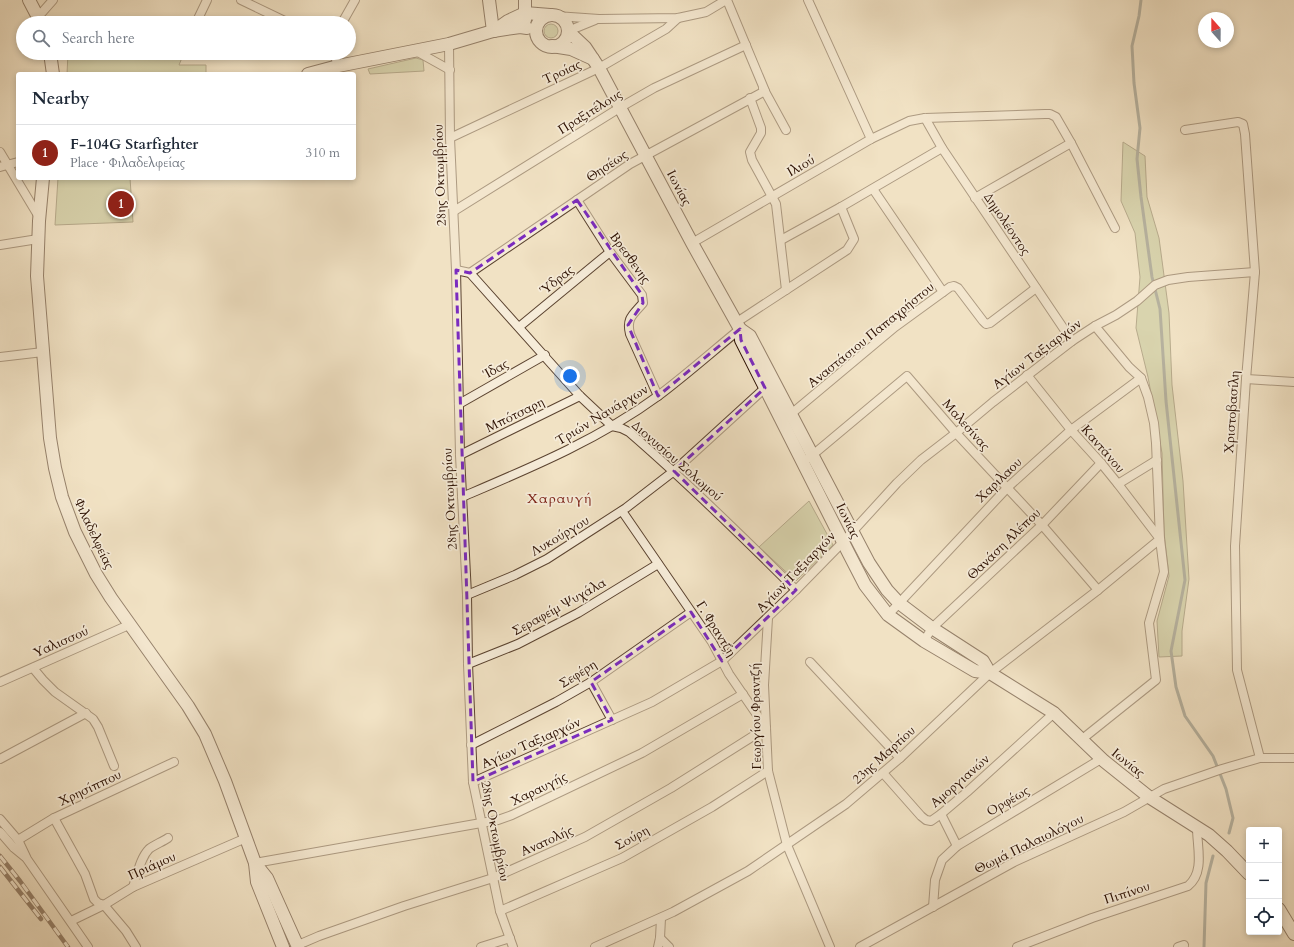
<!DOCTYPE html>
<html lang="en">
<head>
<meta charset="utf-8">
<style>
  :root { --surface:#fff; --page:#f6f6f7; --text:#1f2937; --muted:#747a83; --line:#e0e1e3; --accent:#8f2418 }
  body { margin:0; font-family:Cardo,serif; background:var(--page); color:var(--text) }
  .controls { position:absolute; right:12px; bottom:12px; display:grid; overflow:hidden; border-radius:4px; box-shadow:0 2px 6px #0003 }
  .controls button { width:36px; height:36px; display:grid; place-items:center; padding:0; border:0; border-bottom:1px solid var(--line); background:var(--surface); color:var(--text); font:20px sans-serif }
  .compass { position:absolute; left:1198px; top:12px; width:36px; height:36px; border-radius:50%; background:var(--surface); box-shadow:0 2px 6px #0003; rotate:339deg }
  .you { position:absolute; left:570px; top:376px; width:14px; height:14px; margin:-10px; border:3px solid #fff; border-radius:50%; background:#1a73e8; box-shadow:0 0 0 6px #1a73e833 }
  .badge { display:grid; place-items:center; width:26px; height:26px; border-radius:50%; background:var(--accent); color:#fff; font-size:13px; font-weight:700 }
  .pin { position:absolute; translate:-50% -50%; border:2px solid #fff; box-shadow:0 1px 4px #0006 }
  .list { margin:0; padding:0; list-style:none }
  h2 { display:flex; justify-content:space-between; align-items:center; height:52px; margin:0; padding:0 16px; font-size:17px }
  h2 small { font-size:13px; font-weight:400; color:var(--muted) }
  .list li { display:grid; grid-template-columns:26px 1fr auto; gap:12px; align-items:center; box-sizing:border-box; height:56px; padding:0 16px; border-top:1px solid var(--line) }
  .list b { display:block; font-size:15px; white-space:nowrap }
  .list p { margin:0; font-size:13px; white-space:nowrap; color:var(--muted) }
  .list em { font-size:13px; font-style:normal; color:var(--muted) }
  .icon { flex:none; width:22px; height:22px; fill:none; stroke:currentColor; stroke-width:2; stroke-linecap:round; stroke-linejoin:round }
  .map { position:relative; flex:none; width:1294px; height:947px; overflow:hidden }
  .search { position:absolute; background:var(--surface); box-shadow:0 2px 6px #0003; left:16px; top:16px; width:340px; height:44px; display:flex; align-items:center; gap:10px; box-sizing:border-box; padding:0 14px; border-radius:22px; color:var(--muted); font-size:15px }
  .panel { position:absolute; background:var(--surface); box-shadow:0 2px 6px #0003; left:16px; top:72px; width:340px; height:108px; border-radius:4px }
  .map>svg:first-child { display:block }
</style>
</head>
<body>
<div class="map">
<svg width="1294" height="947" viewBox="0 0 1294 947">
  <rect width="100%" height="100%" fill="#f1e2c4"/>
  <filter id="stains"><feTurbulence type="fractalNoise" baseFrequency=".005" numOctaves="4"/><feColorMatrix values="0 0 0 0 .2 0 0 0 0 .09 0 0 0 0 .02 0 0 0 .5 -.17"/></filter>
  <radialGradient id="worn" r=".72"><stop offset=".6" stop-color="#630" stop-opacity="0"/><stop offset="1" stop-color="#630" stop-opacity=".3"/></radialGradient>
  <g fill="#bcc392" stroke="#746949">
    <circle cx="551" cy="31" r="7"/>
    <path d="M68,53H112L117,54L124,53H184L179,65H206V74H67Z"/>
    <path d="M416,58L423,60L424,71L370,74L368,69Z"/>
    <path d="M1123,142L1145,156L1147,197L1159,238L1169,313L1172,385L1183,481L1189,579L1182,631V656L1159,657L1157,621L1169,576L1164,532L1162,453L1148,377L1136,328L1140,277L1135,233L1121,201Z"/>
    <path d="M58,178H130L133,222L55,225Z"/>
    <path d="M809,501L833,545L796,581L759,547Z"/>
  </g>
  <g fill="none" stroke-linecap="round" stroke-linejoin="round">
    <g stroke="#6f7770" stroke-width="3">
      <path d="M1141,0L1139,16L1132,46L1134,83L1140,128L1137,159L1141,197L1152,277L1160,309L1166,401L1185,580L1171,651L1176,687L1185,716L1213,756L1226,789L1233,818L1229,833"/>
      <path d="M1204,947L1206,883L1213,856"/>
    </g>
    <g stroke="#5c4431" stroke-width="10">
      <g id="street">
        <path d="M241,0L289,23"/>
        <path d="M808,0L871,139"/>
        <path d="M556,16L599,19L678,18L706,12L726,0"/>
        <path d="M38,17L53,0"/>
        <path d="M196,23L207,0"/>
        <path d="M342,23L355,0"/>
        <path d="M568,31L595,20"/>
        <path d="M449,44L450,138L456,270L460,455L467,595L468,664L473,782L500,911L513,947"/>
        <path d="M416,51L450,70"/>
        <path d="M334,53L338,66"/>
        <path d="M763,88L786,130"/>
        <path d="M750,98L761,128V133L750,152L752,160L776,204L786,290"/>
        <path d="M925,118L942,148L1072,341"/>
        <path d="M1185,130L1238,122L1243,124L1245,134L1255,272L1246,379L1235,546L1237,670L1260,758"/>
        <path d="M450,138L599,68L666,29L678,18"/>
        <path d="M0,152L39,217"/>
        <path d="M0,167L18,162"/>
        <path d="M873,189L943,292"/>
        <path d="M975,198L1071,143"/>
        <path d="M577,200L610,252L642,295L643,303C633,315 626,318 630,334L658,396"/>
        <path d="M454,211L621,107L654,88L746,45"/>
        <path d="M781,240L841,207L942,148"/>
        <path d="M692,243L871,139L909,121L925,118L1045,114H1050L1056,117L1071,143L1115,228"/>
        <path d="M0,245L38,239"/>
        <path d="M456,270L470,273L580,396L612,426L621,428L629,432C687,482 742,536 796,590"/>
        <path d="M470,273L630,164L765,91L727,0"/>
        <path d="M737,322L847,250L854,239L841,207"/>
        <path d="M519,327L610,252"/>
        <path d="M0,357L43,352"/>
        <path d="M1246,379L1294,382"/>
        <path d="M459,404L545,355"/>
        <path d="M791,414L895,327L950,287L954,286L958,288L983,321L986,324L990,323L1036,288"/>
        <path d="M460,455L580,396"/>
        <path d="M809,458L907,376L956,433L1042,525L1098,590"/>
        <path d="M1118,484L1157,460"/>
        <path d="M462,497C530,468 598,440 658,396C686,375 713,351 740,329"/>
        <path d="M467,595L515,575L547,559L626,508L674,471L765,388"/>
        <path d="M888,615L1008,487L1071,430L1141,378"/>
        <path d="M768,618L764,685L768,771L787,845L830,947"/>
        <path d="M924,641L932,628L1042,525L1101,463"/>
        <path d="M810,662L900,758"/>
        <path d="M468,664L518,644L578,613L658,564"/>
        <path d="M33,668L43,680L55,692L93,719L98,727L114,766"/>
        <path d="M0,682L131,624"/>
        <path d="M591,682L612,720"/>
        <path d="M1081,740L1156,680L1149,623L1164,572L1160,539L1156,443L1154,423L1148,397L1141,378L1129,367L1095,326"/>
        <path d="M471,745L556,702L591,682L691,612"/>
        <path d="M0,759L86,713"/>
        <path d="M883,773L921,816L926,820L931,821L941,814L967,792L1054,713"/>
        <path d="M473,782L652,702L722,661L796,590L843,542L897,483L921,460L956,433L993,402L1072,341L1095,326L1116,315L1137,301L1155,285L1168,280L1188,277L1255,272"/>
        <path d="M941,814L957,846L1101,759"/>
        <path d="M54,818L85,874L94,899L98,903L104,905L126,931L136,947"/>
        <path d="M0,819L18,840L27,859L88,947"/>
        <path d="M0,832L14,848L25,857"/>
        <path d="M18,840L54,818L174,762"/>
        <path d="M255,863L498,820L512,815L642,753L743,694"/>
        <path d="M133,887C137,876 140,858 149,849C154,845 162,842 168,838"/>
        <path d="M933,907L935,880L942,860L957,846"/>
        <path d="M500,911L622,858L712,807L768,771"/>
        <path d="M71,921L104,905L133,887L246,838"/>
        <path d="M660,938L669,947"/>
        <path d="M298,945L319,936L404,906L493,878L585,837L671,788L766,728L729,674L712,642L622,511"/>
        <path d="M481,947L510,938"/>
        <path d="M595,947L673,912L748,871L846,804L900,758L990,673L1098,590L1160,539L1118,484L1101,463L1071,430L1027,375"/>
        <path d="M658,947L660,938L661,918"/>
        <path d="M860,947L1014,862L1124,812L1164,789L1222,769L1260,758H1294"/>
        <path d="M1017,947L1092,918L1188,886C1205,872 1197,847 1197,828"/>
        <path d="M1178,947L1184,945"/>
      </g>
    </g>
    <g stroke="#2b0f00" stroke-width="14">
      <g id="secondary">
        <path d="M29,0L41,23"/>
        <path d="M489,0L493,31"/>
        <path d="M525,0V20"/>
        <circle cx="552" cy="31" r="16"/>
        <path d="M494,31L508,21L525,13L550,15"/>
        <path d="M568,31L585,47L599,68L692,243L740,329L741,340L848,552L865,585L888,615L924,641L975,671L990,673L1054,713L1104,761L1149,797L1209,835L1227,851L1249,874"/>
        <path d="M552,46L571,49L593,59"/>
        <path d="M50,53L53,74"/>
        <path d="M308,74L338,66L449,44L493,31L520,27L527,28"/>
        <path d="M43,178L39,221L37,276L50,438L55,468L62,497L75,532L96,574L111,598L188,706L205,734L225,781L255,863L257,882L283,947"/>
        <path d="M740,329L750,336L869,563L887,590L899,603L932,628L983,661L990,673"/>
        <path d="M255,863L267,878L298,947"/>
        <path d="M1279,909L1294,934"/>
      </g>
    </g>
    <use href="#street" stroke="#f6ecd9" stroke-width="8"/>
    <use href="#secondary" stroke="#f6ecd9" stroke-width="12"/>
    <g stroke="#2b0f00" stroke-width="4.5">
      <g id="rail">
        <path d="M0,856L20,881L68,947"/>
        <path d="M0,867L41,919"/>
      </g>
    </g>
    <use href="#rail" stroke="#f6ecd9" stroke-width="3" stroke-dasharray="9" stroke-linecap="butt"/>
  </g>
  <path d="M0 0H1294V947H0ZM577,200L642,295L643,303L628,325L658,396L740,329L741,340L765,388L674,471L796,590L722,661L691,612L591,682L612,720L473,782L456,270L470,273Z" fill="#f1e2c4" fill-opacity=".55" fill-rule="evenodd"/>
  <path fill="none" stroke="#7b2cbf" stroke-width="3" stroke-dasharray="8 5" stroke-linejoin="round" d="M577,200L642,295L643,303L628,325L658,396L740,329L741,340L765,388L674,471L796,590L722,661L691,612L591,682L612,720L473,782L456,270L470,273Z"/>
  <g text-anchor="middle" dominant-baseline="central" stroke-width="3.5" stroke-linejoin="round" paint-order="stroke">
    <g font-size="13" fill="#2b0f00" stroke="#f6ecd9">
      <text transform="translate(562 72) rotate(-25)">Τροίας</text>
      <text transform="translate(590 112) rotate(-32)">Πραξιτέλους</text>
      <text transform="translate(607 166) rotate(-34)">Θησέως</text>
      <text transform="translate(801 166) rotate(-30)">Ιλιού</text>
      <text transform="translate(440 175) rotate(-92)">28ης Οκτωμβρίου</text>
      <text transform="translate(679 188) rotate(62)">Ιωνίας</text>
      <text transform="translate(1007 224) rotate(56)">Δημολέοντος</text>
      <text transform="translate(630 258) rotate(54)">Βρεσθενης</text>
      <text transform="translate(557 280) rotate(-39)">Ύδρας</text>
      <text transform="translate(871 335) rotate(-39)">Αναστάσιου Παπαχρήστου</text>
      <text transform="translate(1037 354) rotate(-37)">Αγίων Ταξιαρχών</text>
      <text transform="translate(496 369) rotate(-29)">Ίδας</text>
      <text transform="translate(1232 412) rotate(-86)">Χριστοβασίλη</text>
      <text transform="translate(515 415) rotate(-26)">Μπότσαρη</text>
      <text transform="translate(602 415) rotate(-31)">Τριών Ναυάρχων</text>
      <text transform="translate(966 425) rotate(48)">Μαλεσίνας</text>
      <text transform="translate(1103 449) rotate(49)">Καντάνου</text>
      <text transform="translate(677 461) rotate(41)">Διονυσίου Σολωμού</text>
      <text transform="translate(999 480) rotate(-44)">Χαριλαου</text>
      <text transform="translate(450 499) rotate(-93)">28ης Οκτωμβρίου</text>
      <text transform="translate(848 521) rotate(64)">Ιωνίας</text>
      <text transform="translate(94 534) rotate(65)">Φιλαδελφείας</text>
      <text transform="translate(560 536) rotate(-31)">Λυκούργου</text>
      <text transform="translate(1004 544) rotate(-44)">Θανάση Αλέπου</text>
      <text transform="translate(796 572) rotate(-46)">Αγίων Ταξιαρχών</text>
      <text transform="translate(559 607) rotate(-29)">Σεραφείμ Ψυχάλα</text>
      <text transform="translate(716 629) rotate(58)">Γ. Φραντζη</text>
      <text transform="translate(61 642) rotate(-24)">Υαλισσού</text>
      <text transform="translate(578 674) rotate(-32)">Σεφέρη</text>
      <text transform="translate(756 716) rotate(-91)">Γεωργίου Φραντζή</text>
      <text transform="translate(531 743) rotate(-24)">Αγίων Ταξιαρχών</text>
      <text transform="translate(884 755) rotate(-42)">23ης Μαρτίου</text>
      <text transform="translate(1128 763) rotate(39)">Ιωνίας</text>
      <text transform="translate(960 781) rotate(-41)">Αμοργιανών</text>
      <text transform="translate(90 788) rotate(-25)">Χρησίππου</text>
      <text transform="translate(539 789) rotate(-26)">Χαραυγής</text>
      <text transform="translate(1008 801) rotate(-30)">Ορφέως</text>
      <text transform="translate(495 831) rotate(79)">28ης Οκτωμβρίου</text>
      <text transform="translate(632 838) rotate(-29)">Σούρη</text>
      <text transform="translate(547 841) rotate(-24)">Ανατολής</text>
      <text transform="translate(1029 844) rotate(-26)">Θωμά Παλαιολόγου</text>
      <text transform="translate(152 866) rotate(-24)">Πριάμου</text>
      <text transform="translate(1127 893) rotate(-18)">Πιπίνου</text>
    </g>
    <g font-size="14" letter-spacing="1" fill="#7a1f14" stroke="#f6ecd9">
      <text x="560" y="498">Χαραυγή</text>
    </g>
  </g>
  <rect width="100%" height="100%" filter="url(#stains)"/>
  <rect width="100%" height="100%" fill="url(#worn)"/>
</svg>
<div class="controls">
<button>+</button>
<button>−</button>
<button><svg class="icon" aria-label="locate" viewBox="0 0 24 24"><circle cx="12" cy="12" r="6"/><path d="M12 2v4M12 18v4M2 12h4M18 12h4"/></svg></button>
</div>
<svg class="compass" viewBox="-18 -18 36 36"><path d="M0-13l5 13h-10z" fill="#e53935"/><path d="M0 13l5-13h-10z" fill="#747a83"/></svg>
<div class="you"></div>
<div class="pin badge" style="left:121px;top:204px">1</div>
<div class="search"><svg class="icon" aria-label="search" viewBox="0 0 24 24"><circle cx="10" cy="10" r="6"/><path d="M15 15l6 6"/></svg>Search here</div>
<section class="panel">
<h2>Nearby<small></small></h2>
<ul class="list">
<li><span class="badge">1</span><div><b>F-104G Starfighter</b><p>Place · Φιλαδελφείας</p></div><em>310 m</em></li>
</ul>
</section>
</div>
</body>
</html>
